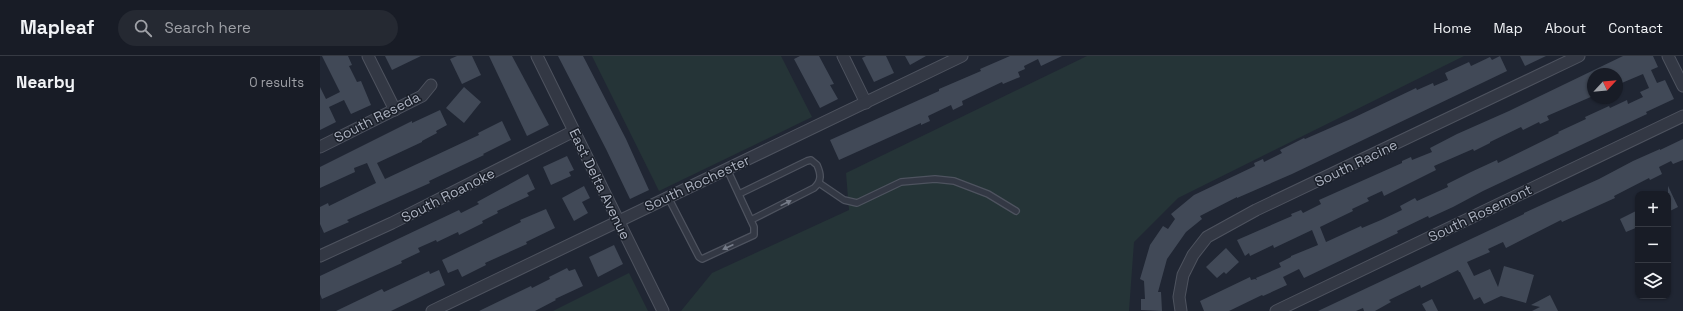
<!DOCTYPE html>
<html lang="en">
<head>
<meta charset="utf-8">
<style>
  :root { --surface:#181c26; --page:#252932; --text:#f1f3f6; --muted:#9fa1a7; --line:#363a43 }
  body { margin:0; font-family:"Space Grotesk",sans-serif; background:var(--page); color:var(--text) }
  .controls { position:absolute; right:12px; bottom:12px; display:grid; overflow:hidden; border-radius:8px; box-shadow:0 1px 3px #0004 }
  .controls button { width:36px; height:36px; display:grid; place-items:center; padding:0; border:0; border-bottom:1px solid var(--line); background:var(--surface); color:var(--text); font:20px sans-serif }
  .compass { position:absolute; left:1267px; top:12px; width:36px; height:36px; border-radius:50%; background:var(--surface); box-shadow:0 1px 3px #0004; rotate:64deg }
  .list { margin:0; padding:0; list-style:none }
  h2 { display:flex; justify-content:space-between; align-items:center; height:52px; margin:0; padding:0 16px; font-size:17px }
  h2 small { font-size:13px; font-weight:400; color:var(--muted) }
  .icon { flex:none; width:22px; height:22px; fill:none; stroke:currentColor; stroke-width:2; stroke-linecap:round; stroke-linejoin:round }
  .map { position:relative; flex:none; width:1363px; height:255px; overflow:hidden }
  header { display:flex; align-items:center; gap:24px; box-sizing:border-box; height:56px; padding:0 20px; background:var(--surface); border-bottom:1px solid var(--line) }
  header strong { font-size:19px }
  nav { display:flex; gap:22px; margin-inline-start:auto; font-size:14px }
  .search { width:280px; height:36px; background:var(--page); display:flex; align-items:center; gap:10px; box-sizing:border-box; padding:0 14px; border-radius:22px; color:var(--muted); font-size:15px }
  main { display:flex }
  aside { flex:1; background:var(--surface) }
  .map>svg:first-child { display:block }
</style>
</head>
<body>
<header>
<strong>Mapleaf</strong>
<div class="search"><svg class="icon" aria-label="search" viewBox="0 0 24 24"><circle cx="10" cy="10" r="6"/><path d="M15 15l6 6"/></svg>Search here</div>
<nav><a>Home</a><a>Map</a><a>About</a><a>Contact</a></nav>
</header>
<main>
<aside>
<h2>Nearby<small>0 results</small></h2>
<ul class="list">
</ul>
</aside>
<div class="map">
<svg width="1363" height="255" viewBox="0 0 1363 255">
  <rect width="100%" height="100%" fill="#202633"/>
  <g fill="#253437">
    <path d="M272,0H461L492,61L339,135Z"/>
    <path d="M767,0H1144L858,142L814,186L809,255H361L392,217L529,154L526,117Z"/>
    <path d="M309,217L328,255H233Z"/>
  </g>
  <g fill="#414957" fill-rule="evenodd">
    <path d="M2,0H28L32,9L29,10L37,26L41,25L51,49L31,58L24,44L9,51L16,66L0,74V31L6,43L20,36Z"/>
    <path d="M65,0H101L72,14Z"/>
    <path d="M137,0H152L161,19L142,28L130,3Z"/>
    <path d="M169,0H192L229,69L207,80Z"/>
    <path d="M238,0H263L306,83L329,134L310,143L286,93Z"/>
    <path d="M480,0H499L514,28L510,29L518,43L500,52L474,3Z"/>
    <path d="M546,0H566L574,17L554,26L542,2Z"/>
    <path d="M585,0H606L590,9Z"/>
    <path d="M690,0H742L721,10L718,3L704,10L705,13L698,16L700,21L683,28L682,26L642,45L643,49L633,54L631,49L608,60L610,65L601,69V67L519,104L510,84L619,35V33L661,15L660,13Z"/>
    <path d="M1180,0L1187,15L972,118L917,142V141L880,160L882,163L866,176L847,203L838,236H841L842,255L821,254V243H825L824,225L820,223L830,189L843,170L848,173L855,163L851,158L874,139L935,110L934,107L943,103L944,106L962,97L960,94L984,82L985,83L1033,62L1096,32L1097,34L1113,27L1114,30L1128,24L1125,17L1149,6L1151,10L1170,1L1172,4Z"/>
    <path d="M1200,0H1226L1205,10Z"/>
    <path d="M1303,0H1333L1338,11L1331,14L1337,27L1345,24L1354,43L1326,56L1327,58L1163,135L1133,151L1109,162L1108,160L1077,175L1078,177L984,222L979,213L963,221L967,229L943,240L942,239L909,255H884L880,245L930,221L931,224L935,223L937,224L936,222L961,211L959,207L971,201V200L998,189L992,174L954,192L953,189L930,200L929,197L925,200L917,184L972,160L971,158L981,154L983,157L1001,148L999,144L1082,107V105L1091,101L1092,104L1112,96L1110,92L1137,78L1189,55ZM1273,18H1297V29L1323,18L1329,32L1320,36L1323,41L1308,48L1307,44L1290,52L1289,50L1265,61L1266,63L1238,76L1239,77L1178,107L1177,104L1151,116L1127,128L1128,131L1097,145L1095,142L1080,150L1082,154L1061,164L1042,172L1041,170L1006,186L1000,171L1033,155L1032,153L1049,145L1047,142L1062,135L1064,140L1116,114L1114,110L1153,93L1154,95L1170,87V86L1201,71L1203,74L1219,66L1220,68L1229,64L1227,60L1273,40L1270,34L1273,33Z"/>
    <path d="M144,31L161,46L144,67L126,52Z"/>
    <path d="M120,54L127,69L116,75L117,77L102,85V86L57,107L65,123L159,79L158,77L182,65L191,84L163,98L164,99L109,125L110,127L27,164L29,166L4,177L0,168V151L8,147L9,150L56,127L47,107L34,112L35,116L0,132V111L92,65V67Z"/>
    <path d="M1363,83V104L1353,108L1351,105L1339,111L1342,118L1330,124L1329,122L1294,140L1295,142L1242,166L1241,164L1186,192L1183,186L1168,193L1170,196L1147,206L1154,220L1170,213L1178,231L1184,210L1214,219L1206,247L1181,240L1164,248L1160,241L1154,244L1140,216H1139L1138,214L1101,232L1100,229L1069,244L1071,246L1055,255H1044L1043,252L1036,255H998L1204,158V157L1228,146L1279,123L1313,105L1340,93V94Z"/>
    <path d="M247,100L254,114L249,116L251,120L231,129L223,111Z"/>
    <path d="M208,118L215,133L207,137L209,140L177,155L178,157L162,165L163,167L139,179L138,176L117,186L116,184L98,192L100,196L81,205L82,207L2,243L0,238V220L139,154L141,157L159,148L157,146Z"/>
    <path d="M264,130L270,142L262,146L268,157L254,165L242,142Z"/>
    <path d="M1348,130L1358,151L1348,156Z"/>
    <path d="M226,153L235,172L206,186L207,188L165,207L166,209L142,221L138,213L128,217L122,204L201,166L200,164Z"/>
    <path d="M1318,154V171L1306,176L1300,163Z"/>
    <path d="M294,189L303,208L278,221L269,201Z"/>
    <path d="M906,192L919,206L906,218L904,216L897,222L886,211Z"/>
    <path d="M247,212L249,215L255,213L263,230L235,243L236,244L215,255H159L211,230L212,232L230,223L229,221Z"/>
    <path d="M119,214L125,229L71,255H16L62,233L64,236L109,215L110,218Z"/>
    <path d="M1230,239L1238,255H1212L1220,251L1211,249Z"/>
    <path d="M1112,243L1118,255H1106L1102,248Z"/>
  </g>
  <g fill="none" stroke-linecap="round" stroke-linejoin="round">
    <g stroke="#4e535f" stroke-width="8">
      <g id="lane">
        <path d="M499,127L524,144L537,147L581,126L615,123L634,125L668,138L696,155"/>
        <path d="M419,138L487,105L491,104L497,109C501,118 502,125 494,132L431,164"/>
        <path d="M348,141L379,201L382,203L434,179V171L407,113"/>
      </g>
    </g>
    <g stroke="#4e535f" stroke-width="13">
      <g id="street">
        <path d="M48,0L75,54"/>
        <path d="M217,0L343,255"/>
        <path d="M523,0L546,47"/>
        <path d="M1348,0L1363,30"/>
        <path d="M0,91L102,40L111,29"/>
        <path d="M0,200L72,167L254,75"/>
        <path d="M112,255L642,0"/>
        <path d="M861,255L859,241L863,219L873,199L887,181L936,154L1259,0"/>
        <path d="M956,255L1363,60"/>
      </g>
    </g>
    <use href="#lane" stroke="#333844" stroke-width="5.5"/>
    <use href="#street" stroke="#333844" stroke-width="11"/>
  </g>
  <defs><path id="oneway-solid" d="M-6-.8H1V-3.2L6.5 0L1 3.2V.8H-6Z"/></defs>
  <g fill="#767c89">
    <use href="#oneway-solid" transform="translate(466 147) rotate(-26)"/>
    <use href="#oneway-solid" transform="translate(408 191) rotate(155)"/>
  </g>
  <g text-anchor="middle" dominant-baseline="central" stroke-width="3" stroke-linejoin="round" paint-order="stroke">
    <g font-size="14" fill="#adb3c1" stroke="#191e28">
      <text transform="translate(57 61) rotate(-27)">South Reseda</text>
      <text transform="translate(1036 107) rotate(-26)">South Racine</text>
      <text transform="translate(377 127) rotate(-25)">South Rochester</text>
      <text transform="translate(280 128) rotate(64)">East Delta Avenue</text>
      <text transform="translate(128 139) rotate(-27)">South Roanoke</text>
      <text transform="translate(1160 157) rotate(-26)">South Rosemont</text>
    </g>
  </g>
</svg>
<div class="controls">
<button>+</button>
<button>−</button>
<button><svg class="icon" aria-label="layers" viewBox="0 0 24 24"><path d="M12 4l9 5-9 5-9-5zM3 14l9 5 9-5"/></svg></button>
</div>
<svg class="compass" viewBox="-18 -18 36 36"><path d="M0-13l5 13h-10z" fill="#e53935"/><path d="M0 13l5-13h-10z" fill="#9fa1a7"/></svg>
</div>
</main>
</body>
</html>
